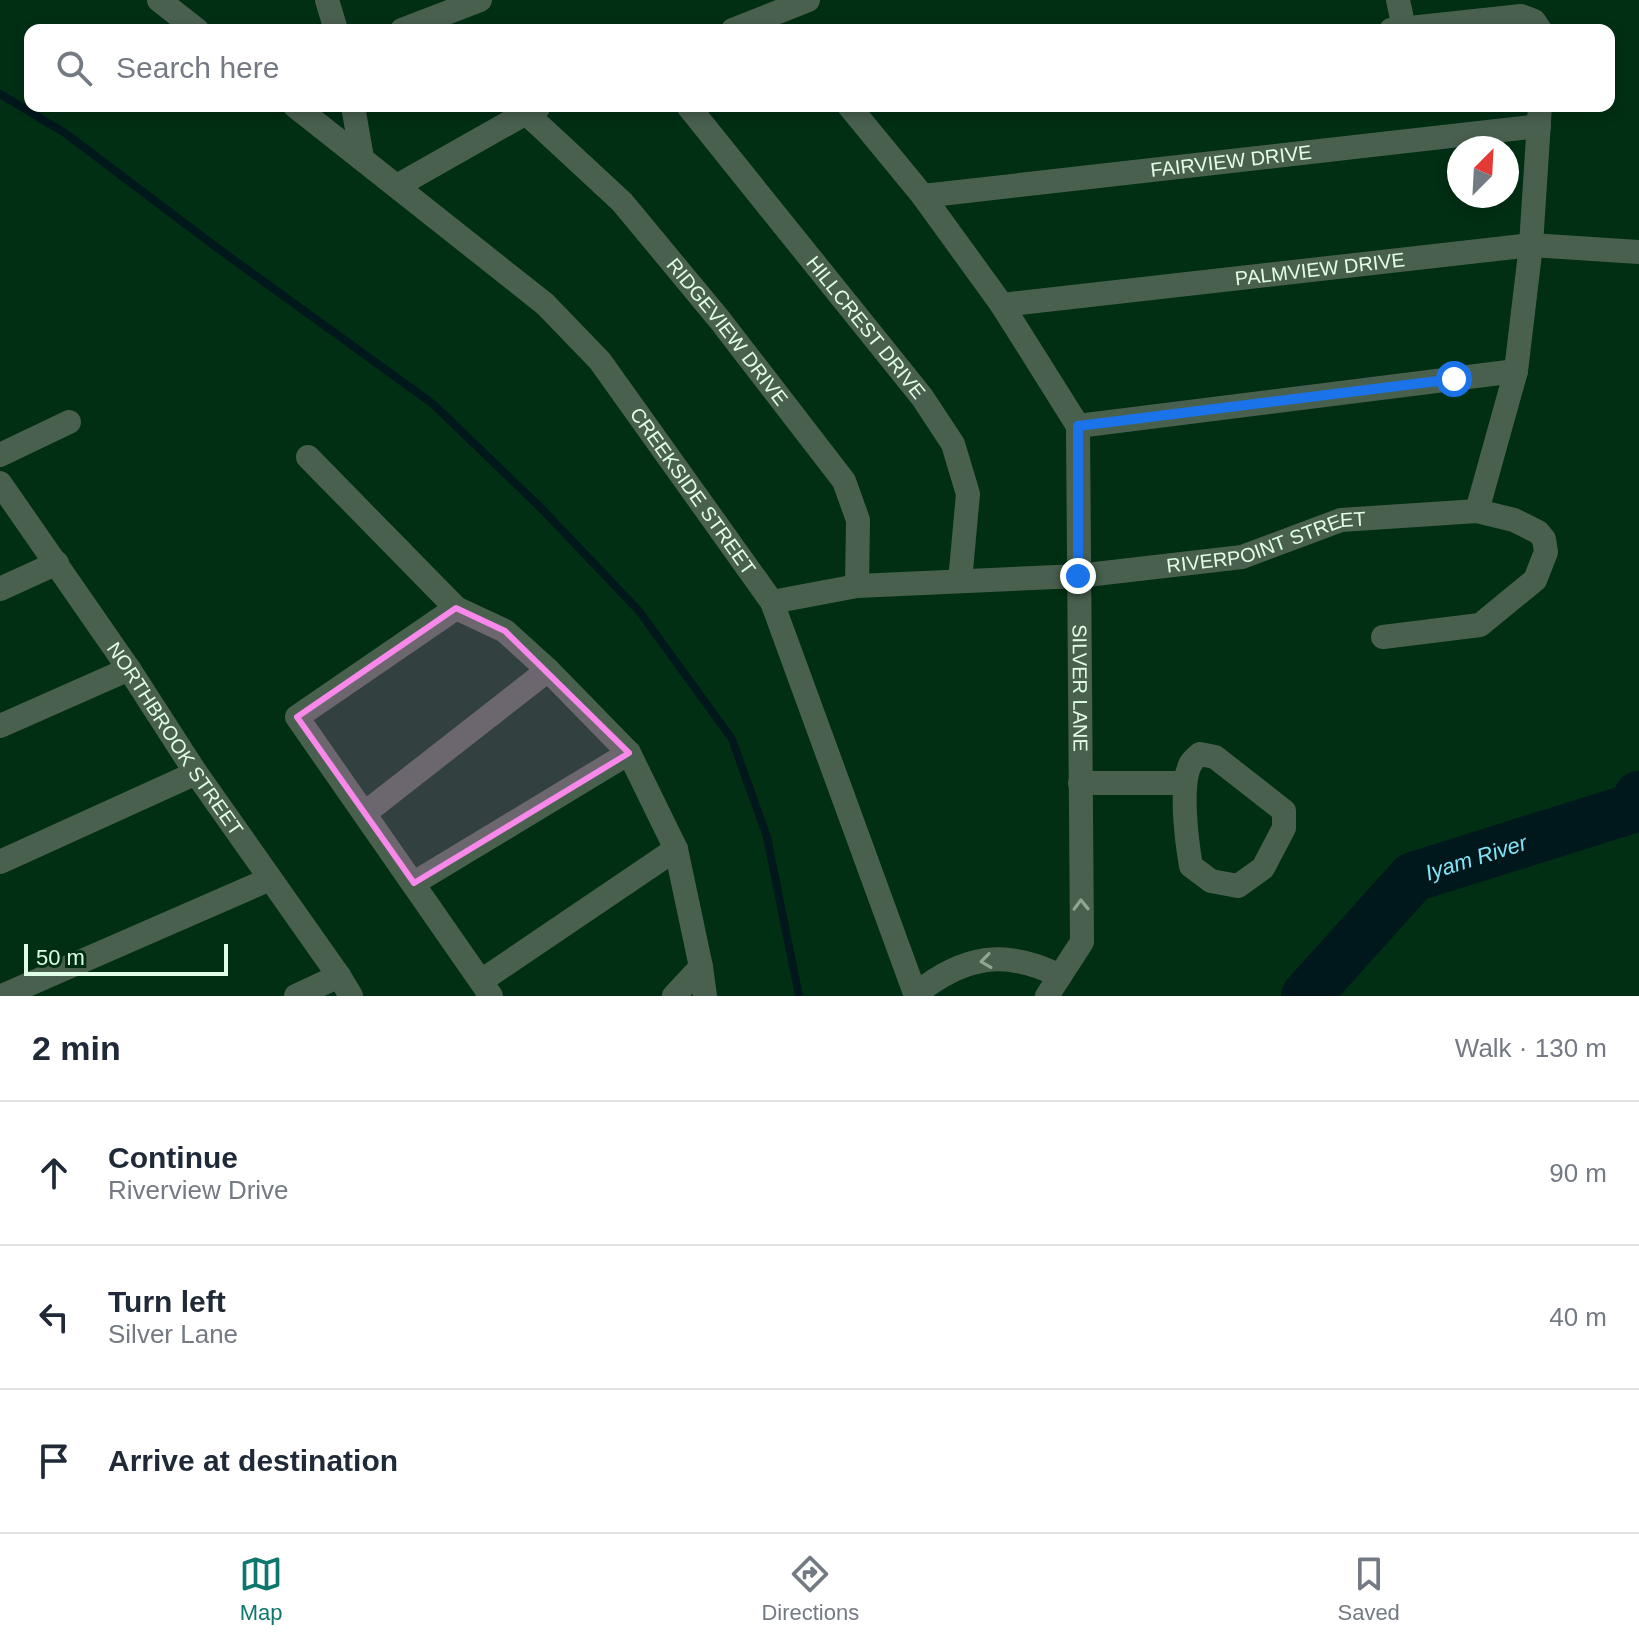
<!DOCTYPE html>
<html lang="en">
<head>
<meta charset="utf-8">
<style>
  :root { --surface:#fff; --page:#f6f6f7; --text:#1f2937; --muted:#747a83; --line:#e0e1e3; --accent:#0f766e }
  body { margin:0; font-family:Arial,sans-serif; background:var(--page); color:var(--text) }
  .compass { position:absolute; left:1447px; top:136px; width:72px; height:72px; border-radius:50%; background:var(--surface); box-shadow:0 4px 12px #0003; rotate:24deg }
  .scale { position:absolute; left:24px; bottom:20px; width:204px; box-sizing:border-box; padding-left:8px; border:4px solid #e0fee7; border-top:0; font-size:22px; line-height:28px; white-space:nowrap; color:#e0fee7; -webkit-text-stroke:6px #012f14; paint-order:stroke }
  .stop { position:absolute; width:24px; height:24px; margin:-18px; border:6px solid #1a73e8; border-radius:50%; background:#fff }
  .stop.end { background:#1a73e8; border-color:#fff; box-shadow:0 2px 8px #0008 }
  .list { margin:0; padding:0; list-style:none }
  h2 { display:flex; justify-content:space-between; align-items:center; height:104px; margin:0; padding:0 32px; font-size:34px }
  h2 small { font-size:26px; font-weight:400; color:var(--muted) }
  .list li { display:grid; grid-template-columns:52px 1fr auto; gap:24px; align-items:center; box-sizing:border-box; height:144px; padding:0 32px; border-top:2px solid var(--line) }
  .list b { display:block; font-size:30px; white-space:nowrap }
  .list p { margin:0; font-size:26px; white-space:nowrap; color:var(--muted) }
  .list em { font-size:26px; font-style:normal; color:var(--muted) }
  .icon { flex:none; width:44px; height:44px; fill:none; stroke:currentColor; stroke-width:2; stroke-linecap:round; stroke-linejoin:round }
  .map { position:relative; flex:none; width:1639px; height:996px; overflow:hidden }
  .search { position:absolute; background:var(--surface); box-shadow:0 4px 12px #0003; left:24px; right:24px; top:24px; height:88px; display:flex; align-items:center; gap:20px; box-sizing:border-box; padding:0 28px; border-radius:16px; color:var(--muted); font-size:30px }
  .sheet { height:536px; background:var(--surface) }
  nav { display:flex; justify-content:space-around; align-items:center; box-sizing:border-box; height:112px; border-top:2px solid var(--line); background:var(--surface); font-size:22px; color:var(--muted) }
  nav a { display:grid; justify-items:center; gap:4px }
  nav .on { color:var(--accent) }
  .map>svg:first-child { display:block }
</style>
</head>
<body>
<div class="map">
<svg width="1639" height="996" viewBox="0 0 1639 996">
  <rect width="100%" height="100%" fill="#012f14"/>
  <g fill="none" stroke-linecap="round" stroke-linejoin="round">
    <path stroke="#00171c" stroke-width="8" d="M0,94L65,133L216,247L433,404L541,508L639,611L732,739L767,837L799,996"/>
    <path stroke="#00171c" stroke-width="50" id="s1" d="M1306,996L1413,877L1633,808L1639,796"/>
    <g stroke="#49604f" stroke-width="24">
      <path d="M159,0L197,30"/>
      <path d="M327,0L336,30"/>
      <path d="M1398,0L1404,28"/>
      <path d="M402,30L480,0"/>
      <path d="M733,30L808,0"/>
      <path d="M1391,30L1521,16L1534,21L1540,30"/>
      <path id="s2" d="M295,106L545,304L600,361L772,602L916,996"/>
      <path d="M353,106L362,158"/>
      <path id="s3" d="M688,106L922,397L953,444L968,494L960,581"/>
      <path id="s4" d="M849,106L923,196L1002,305L1078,426L1082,942L1047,996"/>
      <path id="s5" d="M526,113L622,202L719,319L844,481L858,520L857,586"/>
      <path d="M397,186L526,113L538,108"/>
      <path id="s6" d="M923,196L1539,126"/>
      <path id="s7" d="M1002,305L1531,245L1639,252"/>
      <path d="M1078,426L1516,371"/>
      <path d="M0,455L69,422"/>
      <path d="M308,457L456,608L505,631L548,670L629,753L676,849L701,967L705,996"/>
      <path id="s8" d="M0,483L129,669L196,773L339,976L351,996"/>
      <path d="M1477,511L1516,371L1531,245L1540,106"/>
      <path d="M0,589L57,563"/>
      <path id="s9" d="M772,602L857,586L1078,576L1242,557L1341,520L1477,511L1514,520L1538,532L1544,539L1546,552L1535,580L1480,625L1383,637"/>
      <path d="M456,608L297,717L491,996"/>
      <path d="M0,726L129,669"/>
      <path d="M1200,754L1215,757L1284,811V828L1263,868L1238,886L1211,881L1191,866C1187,843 1179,784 1191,763C1191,762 1199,755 1200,754Z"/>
      <path d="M1080,783H1185"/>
      <path d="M365,813L548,670"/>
      <path d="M0,862L196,773"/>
      <path d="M414,883L629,753"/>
      <path d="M481,981L676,849"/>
      <path d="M916,994C963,956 1005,948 1060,976"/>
      <path d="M2,996L270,879"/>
      <path d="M296,996L339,976"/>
      <path d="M674,996L701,967"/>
    </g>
  </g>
  <defs><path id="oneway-chevron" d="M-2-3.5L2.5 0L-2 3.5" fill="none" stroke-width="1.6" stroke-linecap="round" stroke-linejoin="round" transform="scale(2)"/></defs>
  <g stroke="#8da793">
    <use href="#oneway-chevron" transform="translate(1081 905) rotate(-91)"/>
    <use href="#oneway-chevron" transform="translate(986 961) rotate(172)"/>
  </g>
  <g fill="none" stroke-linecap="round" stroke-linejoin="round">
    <path stroke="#1a73e8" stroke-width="10" d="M1078,576V426L1454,379"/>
  </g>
  <path fill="#f888e9" fill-opacity="0.2" stroke="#f888e9" stroke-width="6" stroke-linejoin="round" d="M456,608L505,631L629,753L414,883L297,717Z"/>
  <g text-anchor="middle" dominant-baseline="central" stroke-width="8" stroke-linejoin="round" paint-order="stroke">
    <g font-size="20" fill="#e0fee7" stroke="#012f14">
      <text stroke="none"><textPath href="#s6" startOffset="310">FAIRVIEW DRIVE</textPath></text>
      <text stroke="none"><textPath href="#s7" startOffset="320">PALMVIEW DRIVE</textPath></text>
      <text stroke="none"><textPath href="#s3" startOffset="284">HILLCREST DRIVE</textPath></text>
      <text stroke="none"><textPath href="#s5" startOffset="298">RIDGEVIEW DRIVE</textPath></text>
      <text stroke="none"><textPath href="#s2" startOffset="558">CREEKSIDE STREET</textPath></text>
      <text stroke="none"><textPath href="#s9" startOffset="500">RIVERPOINT STREET</textPath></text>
      <text stroke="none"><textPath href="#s4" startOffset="656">SILVER LANE</textPath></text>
      <text stroke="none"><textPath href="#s8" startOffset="310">NORTHBROOK STREET</textPath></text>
    </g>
    <g font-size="22" font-style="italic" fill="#83e4f8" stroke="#012f14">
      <text stroke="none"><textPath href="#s1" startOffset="226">Iyam River</textPath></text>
    </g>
  </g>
</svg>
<svg class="compass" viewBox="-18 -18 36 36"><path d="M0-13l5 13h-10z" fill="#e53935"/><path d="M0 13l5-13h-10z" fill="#747a83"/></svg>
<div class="scale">50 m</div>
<div class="stop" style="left:1454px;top:379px"></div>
<div class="stop end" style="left:1078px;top:576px"></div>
<div class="search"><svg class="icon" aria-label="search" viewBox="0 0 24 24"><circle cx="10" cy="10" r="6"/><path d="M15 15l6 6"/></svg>Search here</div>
</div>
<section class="sheet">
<h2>2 min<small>Walk · 130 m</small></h2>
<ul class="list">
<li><svg class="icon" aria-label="ahead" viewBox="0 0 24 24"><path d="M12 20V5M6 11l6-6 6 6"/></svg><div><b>Continue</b><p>Riverview Drive</p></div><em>90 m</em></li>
<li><svg class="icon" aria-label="left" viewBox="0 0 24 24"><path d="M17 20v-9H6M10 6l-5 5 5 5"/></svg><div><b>Turn left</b><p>Silver Lane</p></div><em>40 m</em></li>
<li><svg class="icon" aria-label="arrive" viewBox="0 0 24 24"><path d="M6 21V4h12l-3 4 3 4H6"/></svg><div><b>Arrive at destination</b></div></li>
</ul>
</section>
<nav>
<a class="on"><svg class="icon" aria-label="map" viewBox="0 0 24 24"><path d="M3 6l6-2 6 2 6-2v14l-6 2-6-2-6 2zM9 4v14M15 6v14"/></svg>Map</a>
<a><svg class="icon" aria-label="directions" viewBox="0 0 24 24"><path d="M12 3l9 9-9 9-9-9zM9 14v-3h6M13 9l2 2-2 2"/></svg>Directions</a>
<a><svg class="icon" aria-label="saved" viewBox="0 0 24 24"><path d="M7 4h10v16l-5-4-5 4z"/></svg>Saved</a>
</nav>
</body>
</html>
